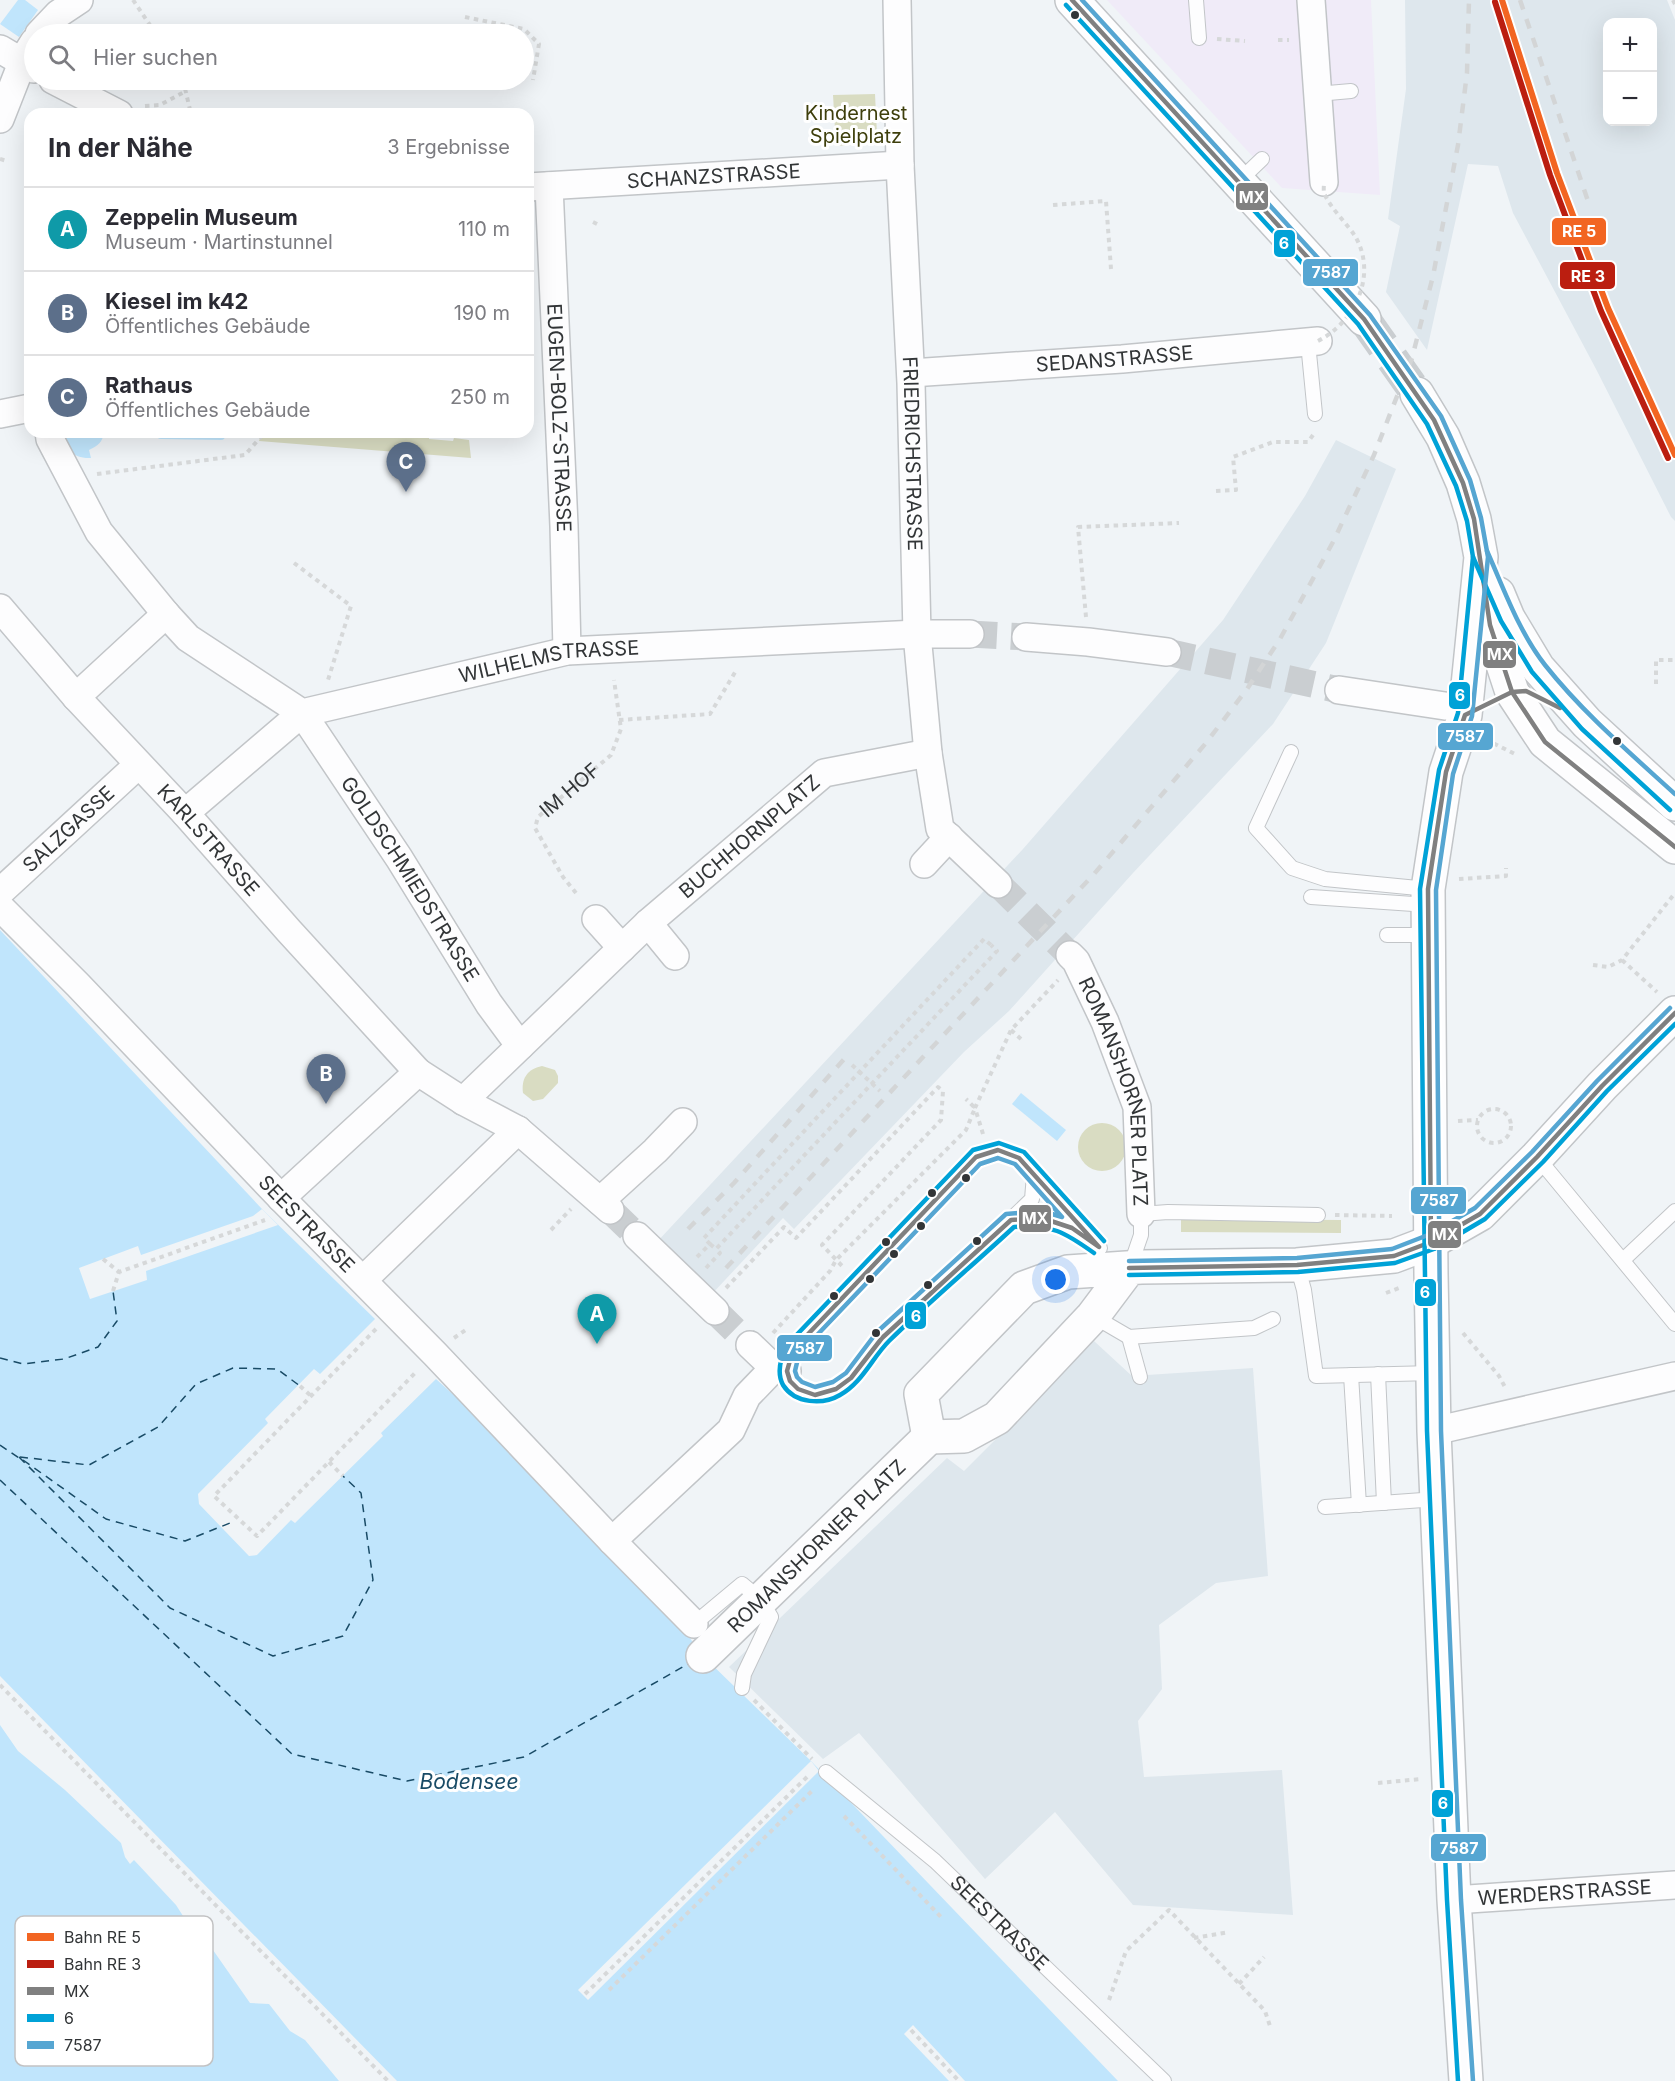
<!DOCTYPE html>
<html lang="de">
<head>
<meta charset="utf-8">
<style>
  :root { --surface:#fff; --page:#f7f7f7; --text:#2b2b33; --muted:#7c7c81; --line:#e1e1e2; --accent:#b45309 }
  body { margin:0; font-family:Inter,sans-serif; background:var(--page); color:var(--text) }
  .controls { position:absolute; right:18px; top:18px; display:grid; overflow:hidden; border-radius:12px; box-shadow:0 6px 24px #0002 }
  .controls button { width:54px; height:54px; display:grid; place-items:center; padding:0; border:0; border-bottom:2px solid var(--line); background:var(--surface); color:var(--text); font:30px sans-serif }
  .you { position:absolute; left:1056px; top:1280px; width:21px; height:21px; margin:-15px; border:4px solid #fff; border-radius:50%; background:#1a73e8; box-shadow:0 0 0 9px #1a73e833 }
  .badge { display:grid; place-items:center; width:39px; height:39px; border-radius:50%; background:var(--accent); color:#fff; font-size:20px; font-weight:700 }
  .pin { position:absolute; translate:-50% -50px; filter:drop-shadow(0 2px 3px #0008) }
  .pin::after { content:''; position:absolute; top:32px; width:21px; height:18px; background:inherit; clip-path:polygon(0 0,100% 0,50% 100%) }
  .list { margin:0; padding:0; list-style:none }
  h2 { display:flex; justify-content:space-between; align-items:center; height:78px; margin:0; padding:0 24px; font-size:26px }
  h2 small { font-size:20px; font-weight:400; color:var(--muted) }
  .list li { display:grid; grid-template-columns:39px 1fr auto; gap:18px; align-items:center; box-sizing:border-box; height:84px; padding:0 24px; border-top:2px solid var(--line) }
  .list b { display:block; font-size:22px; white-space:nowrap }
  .list p { margin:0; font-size:20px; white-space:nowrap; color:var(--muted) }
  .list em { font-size:20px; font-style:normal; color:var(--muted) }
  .icon { flex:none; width:33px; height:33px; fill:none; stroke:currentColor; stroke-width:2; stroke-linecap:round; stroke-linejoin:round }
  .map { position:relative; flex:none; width:1675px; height:2081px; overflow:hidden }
  .search { position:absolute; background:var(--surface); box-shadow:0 6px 24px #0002; left:24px; top:24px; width:510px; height:66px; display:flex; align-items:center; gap:15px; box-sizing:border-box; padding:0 21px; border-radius:33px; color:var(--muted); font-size:22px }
  .panel { position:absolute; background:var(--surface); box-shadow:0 6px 24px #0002; left:24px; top:108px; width:510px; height:330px; border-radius:18px }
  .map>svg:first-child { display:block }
</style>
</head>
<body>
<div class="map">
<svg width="1675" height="2081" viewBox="0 0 1675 2081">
  <rect width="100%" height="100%" fill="#f0f4f7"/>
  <path fill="#f0ebf8" d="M1107,0H1371L1380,195L1282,188Z"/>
  <g fill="#dee7ed" fill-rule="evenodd">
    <path d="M1405,0H1667L1675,20V521L1671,517L1596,369L1513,213L1498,166L1468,164L1427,350L1386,292L1400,226L1388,219L1406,89ZM1652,22V122H1608V22Z"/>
    <path d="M1336,440L1396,469L1326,643L1273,724L1133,873L1009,1011L964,1052L794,1229L783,1218L711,1295L656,1243L1023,849L1223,620L1305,496Z"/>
    <path d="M1094,1341L1132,1376L1253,1368L1268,1576L1216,1583L1159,1625L1162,1689L1138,1721L1144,1777L1282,1770L1293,1915L1133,1905L1055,1812L985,1879L859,1733L823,1759L729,1667L947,1458L964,1471Z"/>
  </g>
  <g fill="#d9dcc2">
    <path d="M875,94L877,134L868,144L836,146L833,95Z"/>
    <path d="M272,432H308V434L322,432H370V434L427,432H429V439L453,441L454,438L469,440L471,458L259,441L260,438Z"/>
    <path d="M542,1066L555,1070L558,1076V1083L543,1099L533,1101L523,1093C521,1079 527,1069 542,1066Z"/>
    <circle cx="1102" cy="1147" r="24"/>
    <path d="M1181,1219L1341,1220V1233L1181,1232Z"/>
  </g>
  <g fill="#c0e5fc">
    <path d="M18,0H25L38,10L19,37L0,24Z"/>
    <path d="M64,432H103C104,442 97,446 89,450L91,458C74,459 63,449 64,432Z"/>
    <path d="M0,930L262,1209L375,1319L320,1374L314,1369L265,1419L268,1423L198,1494L199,1504L249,1556L257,1555L291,1520L295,1523L383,1436L381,1433L436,1379L468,1408L681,1626L703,1656L811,1761L1118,2081H397L0,1676Z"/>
    <path d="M1021,1093L1066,1130L1057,1141L1012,1104Z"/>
    <path d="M0,1725L18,1751L65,1790L121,1843L125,1857L130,1864L134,1860L176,1905L194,1933L206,1940L250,2003L269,2004L290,2031L305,2040L339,2081H0Z"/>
  </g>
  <g fill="#f0f4f7">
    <path d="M262,1209L278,1225L146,1271L147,1280L90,1299L79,1268L138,1246L141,1255L253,1216Z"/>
    <path d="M811,1761L819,1771L588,2000L578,1990Z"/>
    <path d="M913,2025L965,2081H949L904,2034Z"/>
  </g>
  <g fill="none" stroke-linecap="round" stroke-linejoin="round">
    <path stroke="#c0e5fc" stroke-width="8" d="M161,435L221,436"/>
    <g stroke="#194b66" stroke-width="1.5" stroke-dasharray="8 6" stroke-linecap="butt">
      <path d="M0,1358L23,1364L64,1359L98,1347L117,1321L113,1291"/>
      <path d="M0,1445L19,1458"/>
      <path d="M19,1457L170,1608L273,1656L343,1636L373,1580L361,1493L343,1476"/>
      <path d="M20,1457L89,1465L158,1427L196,1384L233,1368L277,1369L300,1386"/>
      <path d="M23,1460L106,1519L185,1541L230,1523"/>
      <path d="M0,1480L292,1754L407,1781L524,1757L688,1664"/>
    </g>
    <g stroke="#caced1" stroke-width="27" stroke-dasharray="27 14" stroke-linecap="butt">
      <path d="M970,634L1026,637"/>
      <path d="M1167,652L1339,690"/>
      <path d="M998,884L1070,955"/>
      <path d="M610,1210L637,1236"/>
      <path d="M715,1311L750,1345"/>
    </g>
    <path stroke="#caced1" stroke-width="33" stroke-dasharray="33 16" stroke-linecap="butt" d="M1364,319L1417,394"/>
    <g stroke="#c2c5c8" stroke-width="16">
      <g id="lane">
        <path d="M1196,0L1199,38"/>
        <path d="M1317,94L1351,91"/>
        <path d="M1239,181L1262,159"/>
        <path d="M1308,343L1315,414"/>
        <path d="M1291,752L1256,828L1292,868L1325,879L1428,889"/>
        <path d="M1311,897L1428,905"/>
        <path d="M1387,935H1428"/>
        <path d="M1537,1157L1675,1324"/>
        <path d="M1034,1175L1032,1199C984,1246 933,1290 884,1336C867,1352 858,1379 835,1389C820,1395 805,1396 793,1384C784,1374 788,1361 793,1350L976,1157L998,1150L1019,1158L1100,1248"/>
        <path d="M1011,1220C1040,1218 1058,1217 1083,1236"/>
        <path d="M1623,1260L1675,1211"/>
        <path d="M1297,1265L1304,1290L1316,1376L1433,1373"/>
        <path d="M1130,1267L1141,1235V1214L1168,1212L1318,1215"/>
        <path d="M1093,1316L1129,1337L1254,1328L1273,1319"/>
        <path d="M1129,1337L1140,1377"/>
        <path d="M1378,1374L1384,1503"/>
        <path d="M1351,1375L1359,1505"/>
        <path d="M1325,1507L1437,1499"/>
        <path d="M694,1624L742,1584L760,1599L771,1617L744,1674L742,1688"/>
        <path id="s2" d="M826,1772L935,1861L1164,2081"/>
      </g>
    </g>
    <g stroke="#c2c5c8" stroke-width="30">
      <g id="street">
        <path id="s3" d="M897,0L900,165L911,383L917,634L928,753L940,829L998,884"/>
        <path d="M1311,0L1324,182"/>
        <path d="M39,34L58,14L79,0"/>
        <path d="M0,49L34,69"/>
        <path d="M53,80L119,114"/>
        <path d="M0,119L24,58L34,42"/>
        <path id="s4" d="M549,186L564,526L567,651"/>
        <path id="s5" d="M528,187L900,165"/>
        <path id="s6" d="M911,373L1122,359L1318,341"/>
        <path d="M0,414L30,408"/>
        <path id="s7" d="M49,432L50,439L99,532L166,614L188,638L302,713L567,651L917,634H970"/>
        <path id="s8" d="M0,608L76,697L185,813L289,931L418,1072L463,1101L518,1130L610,1210"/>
        <path d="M1026,637L1088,642L1167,652"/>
        <path d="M1339,690L1445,706"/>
        <path d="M76,697L166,614"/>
        <path id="s9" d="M185,813L302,713L399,858L489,1004L520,1046"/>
        <path d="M924,864L949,837"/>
        <path id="s10" d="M0,892L138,765"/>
        <path id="s11" d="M0,907L78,985L281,1198L435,1354L612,1541L694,1624"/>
        <path d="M596,919L622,948"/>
        <path d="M648,923L675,956"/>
        <path id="s12" d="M1070,955L1076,961L1105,1022L1137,1107L1141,1214"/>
        <path id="s13" d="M463,1101L648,923L824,773L928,753"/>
        <path d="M281,1198L418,1072"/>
        <path d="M600,1201L655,1151L683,1122"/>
        <path d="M637,1236L715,1311"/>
        <path d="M363,1280L518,1130"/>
        <path d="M750,1345L774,1368L787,1371"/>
        <path d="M1434,1431L1675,1376"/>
        <path d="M612,1541L731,1430L747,1396L774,1368"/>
        <path id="s14" d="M1454,1900L1675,1885"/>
      </g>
    </g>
    <g stroke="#c2c5c8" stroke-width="36">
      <g id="secondary">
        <path d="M1072,0L1364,319"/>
        <path d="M1417,394L1443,437L1463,483L1474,519L1481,557L1465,715L1446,772L1428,889L1431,1274L1434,1431L1454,1900L1466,2081"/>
        <path d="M1498,594L1508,618L1538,668L1587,723L1675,804"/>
        <path d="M1487,601L1490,625L1512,692L1545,742L1675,847"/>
        <path d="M1129,1268L1093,1316L997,1418L964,1436L929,1437L921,1394L1024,1288L1068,1272L1141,1267L1297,1265L1394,1256L1431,1242L1480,1214L1537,1157L1602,1086L1675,1013"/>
        <path id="s15" d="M703,1656L929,1437"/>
      </g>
    </g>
    <g stroke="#d6d8d9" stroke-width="4" stroke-dasharray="4.5 4.5" stroke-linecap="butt">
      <path d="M133,0L156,34"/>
      <path d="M1673,0L1675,4"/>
      <path d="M465,17L524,29L539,44L533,80"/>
      <path d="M1217,39L1245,41"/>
      <path d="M1278,40H1289"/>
      <path d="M183,80L191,114"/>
      <path d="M145,106L160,105L186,91"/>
      <path d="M0,159L7,161"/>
      <path d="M1053,205L1106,201L1111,269"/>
      <path d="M593,222L601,226"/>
      <path d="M229,432L247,436L260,435"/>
      <path d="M97,474L245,455L265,432"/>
      <path d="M1216,491L1236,490L1233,457L1273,442H1308L1313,435"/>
      <path d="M294,563L351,606L328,680"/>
      <path d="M1086,617L1078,527L1179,523"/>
      <path d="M1656,684V660H1675"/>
      <path d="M619,720L710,714L737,669"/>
      <path d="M1488,737L1491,742L1517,755"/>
      <path d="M1459,879L1506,876V868"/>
      <path id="s1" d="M576,893L563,877L535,828L538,817L611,755L621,729L614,680"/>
      <path d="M1622,960L1657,992"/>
      <path d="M1593,965L1608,967L1622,960L1675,893"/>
      <path d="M1011,1030L1021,1039"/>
      <path d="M852,1065L880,1091"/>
      <circle cx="1494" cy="1126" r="17"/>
      <path d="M1458,1121L1478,1120"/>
      <path d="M983,1134L975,1108L1011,1030L1058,980"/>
      <path d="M1335,1215L1392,1216"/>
      <path d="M551,1230L571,1209"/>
      <path d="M710,1244L716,1249L997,951L991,945"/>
      <path d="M697,1257L710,1244L704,1238L984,939L991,945L994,942"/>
      <path d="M103,1259L119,1272"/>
      <path d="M706,1268L720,1253L716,1249"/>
      <path d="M726,1288L784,1227L796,1238L938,1087L943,1091L941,1120L822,1245L844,1268"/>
      <path d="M113,1291L119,1272L265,1220"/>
      <path d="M1386,1293L1399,1288"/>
      <path d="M376,1329L214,1496L257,1536L417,1371"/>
      <path d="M773,1333L830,1271L836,1260L966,1130L975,1108L966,1099"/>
      <path d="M1463,1333L1499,1376L1506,1389"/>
      <path d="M454,1338L467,1329"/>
      <path d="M300,1386L311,1396"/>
      <path d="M329,1462L343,1476"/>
      <path d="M0,1685L388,2081"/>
      <path d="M754,1700L812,1759"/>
      <path d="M1378,1783L1421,1779"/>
      <path d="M844,1816L941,1917"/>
      <path d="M1194,1938L1229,1932"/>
      <path d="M1239,1984L1264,1957"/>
      <path d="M609,1990L814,1789"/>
      <path d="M585,1994L808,1776"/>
      <path d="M1109,2000L1126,1951L1169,1910L1265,2011L1270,2026"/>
      <path d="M911,2030L959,2081"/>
    </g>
    <use href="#lane" stroke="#fdfdfe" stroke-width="14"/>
    <use href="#street" stroke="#fdfdfe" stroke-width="27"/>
    <use href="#secondary" stroke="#fdfdfe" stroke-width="33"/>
    <g stroke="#d3d5d6" stroke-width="4.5" stroke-dasharray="10 10" stroke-linecap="butt">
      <path d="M1520,0L1589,204"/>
      <path d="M688,1229L734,1183L845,1058"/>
      <path d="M726,1268L1094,874L1206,743L1247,689L1280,639L1333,542L1374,455L1412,358L1433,276L1458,145L1467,73L1469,0"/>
    </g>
    <path stroke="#d6d8d9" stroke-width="4" stroke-dasharray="4.5 4.5" stroke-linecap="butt" d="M1318,341C1355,322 1378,275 1355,236C1347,224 1330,207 1325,195C1323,192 1324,186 1324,182"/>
    <g stroke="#fff" stroke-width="9">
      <g id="bus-1">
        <path d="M1072,0L1364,319L1434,420L1463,483L1474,519L1490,625L1512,692L1545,742L1675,847"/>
        <path d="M998,1150L1019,1158L1099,1247L1072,1228L1042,1218L1011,1220L882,1338L851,1378L836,1389L815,1395L798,1389L790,1381L787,1371L793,1350L976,1157Z"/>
        <path d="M1431,1242L1428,889L1446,772L1465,715L1512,692L1526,691L1560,708"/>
        <path d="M1129,1268L1297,1265L1394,1256L1431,1242L1480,1214L1537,1157L1602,1086L1675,1013"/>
      </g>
    </g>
    <g stroke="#fff" stroke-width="9">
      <g id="bus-2">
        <path d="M1066,5L1358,324L1427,424L1456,486L1467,521L1473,557L1458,713L1439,770L1420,889L1427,1431L1447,1900L1458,2081"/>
        <path d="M1473,557L1501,621L1532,672L1582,729L1670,810"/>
        <path d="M1094,1253C1063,1231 1053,1225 1014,1227C973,1265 929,1302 889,1341C872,1358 862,1383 840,1395C823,1405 795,1404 783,1385C776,1372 781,1357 787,1345L973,1150L999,1143L1024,1152L1104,1241"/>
        <path d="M1129,1275L1298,1272L1395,1263L1434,1249L1485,1219L1543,1162L1607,1091L1675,1024"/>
      </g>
    </g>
    <g stroke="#fff" stroke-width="9">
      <g id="bus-3">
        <path d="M1082,0L1370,315L1441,416L1470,480L1481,518L1488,557L1472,716L1453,774L1436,890L1441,1431L1461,1900L1473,2081"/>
        <path d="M1487,551C1504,589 1519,632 1545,665C1583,713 1630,753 1675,794"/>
        <path d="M998,1158L1015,1164L1062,1217L1042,1211L1006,1214L877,1332L846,1373L833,1382L815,1387L802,1382L797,1377L795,1371L799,1354L980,1164Z"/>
        <path d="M1129,1261L1297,1258L1392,1249L1428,1235L1475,1208L1532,1152L1597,1081L1670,1008"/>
      </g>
    </g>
    <use href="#bus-1" stroke="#808080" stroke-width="4.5"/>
    <use href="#bus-2" stroke="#00a2d7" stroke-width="4.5"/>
    <use href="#bus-3" stroke="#56a6d2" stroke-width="4.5"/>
    <g stroke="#fff" stroke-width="10">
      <path id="rail-1" d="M1502,0L1557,173L1608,308L1675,455"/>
    </g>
    <g stroke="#fff" stroke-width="10">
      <path id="rail-2" d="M1495,2L1550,175L1601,311L1668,458"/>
    </g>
    <use href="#rail-1" stroke="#f26522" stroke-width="6"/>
    <use href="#rail-2" stroke="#bb1e10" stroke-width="6"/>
  </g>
  <g fill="#323537" stroke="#fff" stroke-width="2">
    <circle cx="1075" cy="15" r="5"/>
    <circle cx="1617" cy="741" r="5"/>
    <circle cx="966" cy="1178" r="5"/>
    <circle cx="932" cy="1193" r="5"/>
    <circle cx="921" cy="1226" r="5"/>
    <circle cx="977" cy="1241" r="5"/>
    <circle cx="886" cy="1242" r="5"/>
    <circle cx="894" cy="1254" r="5"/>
    <circle cx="870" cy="1279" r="5"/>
    <circle cx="928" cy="1285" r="5"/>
    <circle cx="834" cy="1296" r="5"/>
    <circle cx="876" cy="1333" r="5"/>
  </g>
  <g text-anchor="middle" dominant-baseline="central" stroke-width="6" stroke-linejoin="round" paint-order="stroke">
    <g font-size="20" fill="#3e3f0c" stroke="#fff">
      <text x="856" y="113">Kindernest<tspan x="856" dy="23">Spielplatz</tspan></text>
    </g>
    <g font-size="20" fill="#323537" stroke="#fff">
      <text stroke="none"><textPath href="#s5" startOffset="186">SCHANZSTRASSE</textPath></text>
      <text stroke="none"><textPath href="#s6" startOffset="204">SEDANSTRASSE</textPath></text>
      <text stroke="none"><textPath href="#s4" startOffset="232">EUGEN-BOLZ-STRASSE</textPath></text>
      <text stroke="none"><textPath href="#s3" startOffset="454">FRIEDRICHSTRASSE</textPath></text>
      <text stroke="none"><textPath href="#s7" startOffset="640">WILHELMSTRASSE</textPath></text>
      <text stroke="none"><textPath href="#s1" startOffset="130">IM HOF</textPath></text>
      <text stroke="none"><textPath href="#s10" startOffset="93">SALZGASSE</textPath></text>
      <text stroke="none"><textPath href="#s13" startOffset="390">BUCHHORNPLATZ</textPath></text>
      <text stroke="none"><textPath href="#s8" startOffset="312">KARLSTRASSE</textPath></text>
      <text stroke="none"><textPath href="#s9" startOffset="352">GOLDSCHMIEDSTRASSE</textPath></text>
      <text stroke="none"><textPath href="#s12" startOffset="147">ROMANSHORNER PLATZ</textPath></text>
      <text stroke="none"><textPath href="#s11" startOffset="441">SEESTRASSE</textPath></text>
      <text stroke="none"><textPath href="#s15" startOffset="158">ROMANSHORNER PLATZ</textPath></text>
      <text stroke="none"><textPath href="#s14" startOffset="111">WERDERSTRASSE</textPath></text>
      <text stroke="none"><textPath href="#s2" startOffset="230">SEESTRASSE</textPath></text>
    </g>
    <g font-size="21" font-style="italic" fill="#194b66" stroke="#fff">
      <text x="469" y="1781">Bodensee</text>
    </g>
  </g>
  <rect x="15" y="1916" width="198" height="150" rx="9" fill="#fff" stroke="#c2c2c3" stroke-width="1.5"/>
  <rect x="27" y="1933" width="27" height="8" fill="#f26522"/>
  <rect x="27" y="1960" width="27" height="8" fill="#bb1e10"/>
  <rect x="27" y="1987" width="27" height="8" fill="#808080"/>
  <rect x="27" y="2014" width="27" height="8" fill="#00a2d7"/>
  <rect x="27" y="2041" width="27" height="8" fill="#56a6d2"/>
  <g font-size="16" fill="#323537">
    <text x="64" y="1943">Bahn RE 5</text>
    <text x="64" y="1970">Bahn RE 3</text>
    <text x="64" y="1997">MX</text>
    <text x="64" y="2024">6</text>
    <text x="64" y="2051">7587</text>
  </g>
  <g stroke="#fff" stroke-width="2">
    <rect x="1235" y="182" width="34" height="29" rx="6" fill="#808080"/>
    <rect x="1551" y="217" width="56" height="29" rx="6" fill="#f26522"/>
    <rect x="1273" y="229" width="23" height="29" rx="6" fill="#00a2d7"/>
    <rect x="1302" y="258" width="57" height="29" rx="6" fill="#56a6d2"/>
    <rect x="1559" y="261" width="57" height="29" rx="6" fill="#bb1e10"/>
    <rect x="1482" y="640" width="35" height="29" rx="6" fill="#808080"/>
    <rect x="1448" y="681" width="23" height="29" rx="6" fill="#00a2d7"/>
    <rect x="1437" y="722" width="57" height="29" rx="6" fill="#56a6d2"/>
    <rect x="1410" y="1186" width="57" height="29" rx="6" fill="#56a6d2"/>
    <rect x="1018" y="1204" width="34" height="29" rx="6" fill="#808080"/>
    <rect x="1427" y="1220" width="35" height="29" rx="6" fill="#808080"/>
    <rect x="1414" y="1278" width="23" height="29" rx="6" fill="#00a2d7"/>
    <rect x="904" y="1301" width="23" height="29" rx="6" fill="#00a2d7"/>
    <rect x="776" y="1334" width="57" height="28" rx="6" fill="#56a6d2"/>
    <rect x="1431" y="1789" width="23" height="29" rx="6" fill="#00a2d7"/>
    <rect x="1430" y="1833" width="57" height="29" rx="6" fill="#56a6d2"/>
  </g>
  <g font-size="16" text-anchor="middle" font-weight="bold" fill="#fff">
    <text x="1252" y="203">MX</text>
    <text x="1579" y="237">RE 5</text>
    <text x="1284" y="249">6</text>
    <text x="1331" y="278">7587</text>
    <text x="1588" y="282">RE 3</text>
    <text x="1500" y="660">MX</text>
    <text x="1460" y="701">6</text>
    <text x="1465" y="742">7587</text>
    <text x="1439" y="1206">7587</text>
    <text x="1035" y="1224">MX</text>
    <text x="1445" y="1240">MX</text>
    <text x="1425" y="1298">6</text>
    <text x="916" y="1322">6</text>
    <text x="805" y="1354">7587</text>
    <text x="1443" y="1809">6</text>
    <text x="1459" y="1854">7587</text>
  </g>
</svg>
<div class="controls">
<button>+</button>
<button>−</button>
</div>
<div class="you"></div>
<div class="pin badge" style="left:597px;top:1344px;background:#0f9aa8">A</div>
<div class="pin badge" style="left:326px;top:1104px;background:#5c6f8a">B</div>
<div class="pin badge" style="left:406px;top:492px;background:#5c6f8a">C</div>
<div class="search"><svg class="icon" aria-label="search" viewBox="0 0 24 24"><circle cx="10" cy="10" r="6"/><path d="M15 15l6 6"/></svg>Hier suchen</div>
<section class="panel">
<h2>In der Nähe<small>3 Ergebnisse</small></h2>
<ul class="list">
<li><span class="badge" style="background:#0f9aa8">A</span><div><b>Zeppelin Museum</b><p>Museum · Martinstunnel</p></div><em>110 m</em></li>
<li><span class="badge" style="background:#5c6f8a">B</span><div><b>Kiesel im k42</b><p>Öffentliches Gebäude</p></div><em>190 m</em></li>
<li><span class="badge" style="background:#5c6f8a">C</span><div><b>Rathaus</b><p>Öffentliches Gebäude</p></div><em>250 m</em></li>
</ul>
</section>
</div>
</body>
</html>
